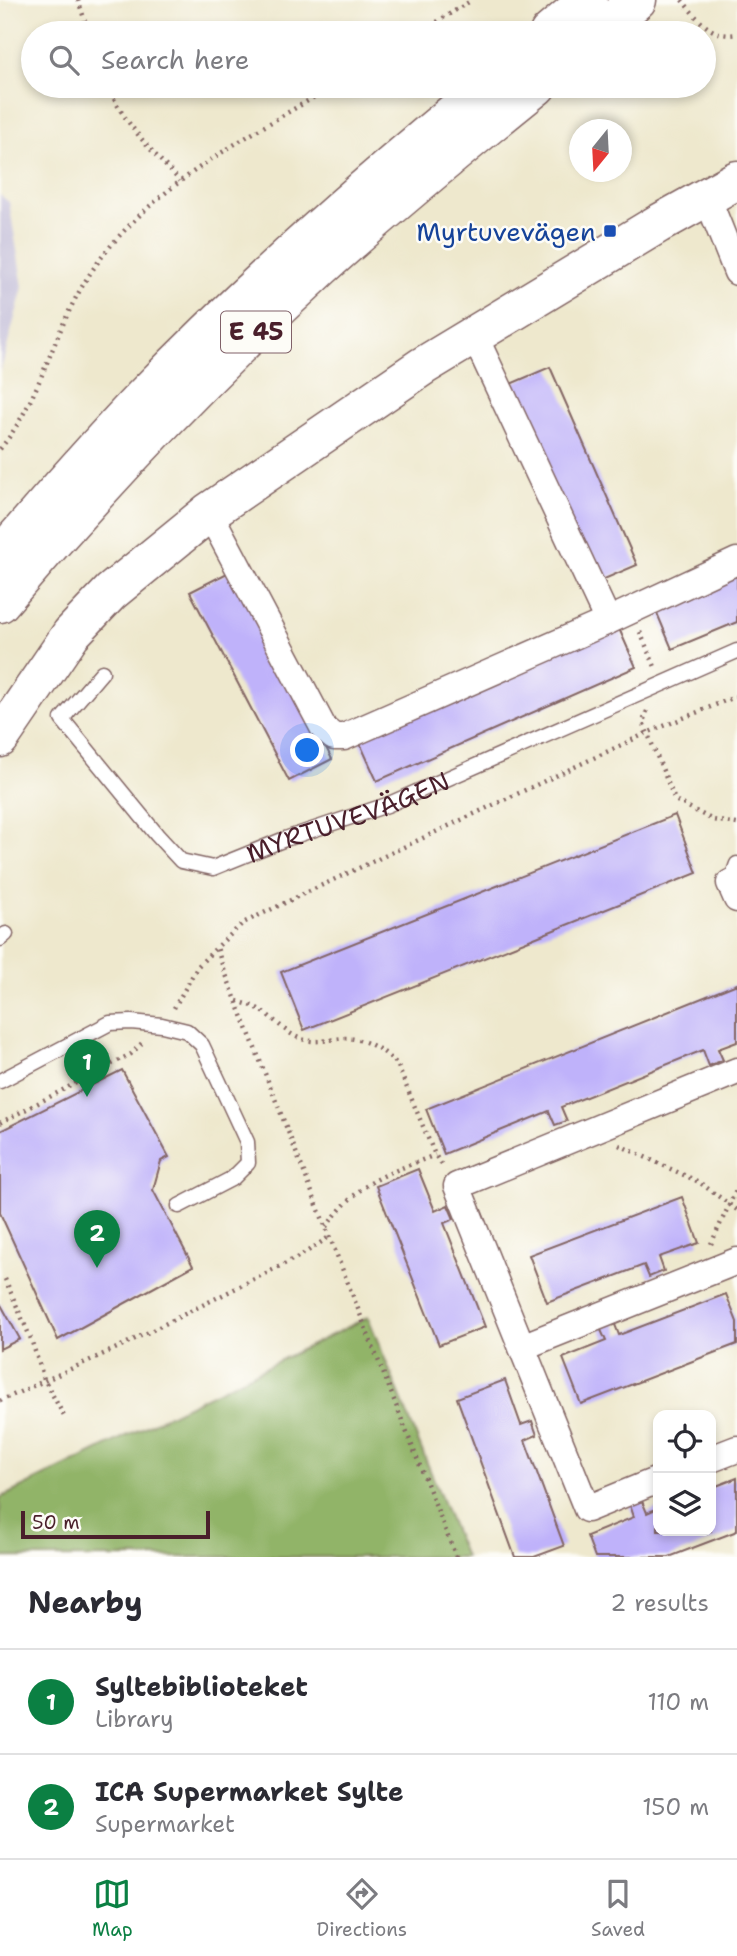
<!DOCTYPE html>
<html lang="en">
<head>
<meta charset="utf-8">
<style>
  :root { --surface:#fff; --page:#f7f7f7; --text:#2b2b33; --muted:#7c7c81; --line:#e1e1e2; --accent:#0b8043 }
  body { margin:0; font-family:"Shantell Sans",sans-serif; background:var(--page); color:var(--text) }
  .controls { position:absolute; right:21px; bottom:21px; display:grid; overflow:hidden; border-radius:14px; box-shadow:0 4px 10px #0003 }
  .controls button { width:63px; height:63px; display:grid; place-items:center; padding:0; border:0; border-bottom:2px solid var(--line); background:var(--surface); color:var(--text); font:35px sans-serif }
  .compass { position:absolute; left:569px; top:119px; width:63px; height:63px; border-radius:50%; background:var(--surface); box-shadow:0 4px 10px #0003; rotate:198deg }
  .scale { position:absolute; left:21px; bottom:18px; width:189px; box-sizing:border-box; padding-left:7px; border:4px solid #4a1f2b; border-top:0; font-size:19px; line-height:24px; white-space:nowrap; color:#4a1f2b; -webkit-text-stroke:5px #fdfcf7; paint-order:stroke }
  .you { position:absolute; left:308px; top:751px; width:24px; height:24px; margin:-18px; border:5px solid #fff; border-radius:50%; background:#1a73e8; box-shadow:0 0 0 10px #1a73e833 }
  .badge { display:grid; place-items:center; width:46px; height:46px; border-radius:50%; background:var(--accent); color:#fff; font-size:23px; font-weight:700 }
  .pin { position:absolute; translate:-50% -58px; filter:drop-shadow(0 2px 4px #0008) }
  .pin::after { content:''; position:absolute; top:37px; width:24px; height:21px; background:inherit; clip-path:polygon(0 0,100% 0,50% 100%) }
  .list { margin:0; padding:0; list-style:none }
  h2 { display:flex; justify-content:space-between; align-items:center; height:91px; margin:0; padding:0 28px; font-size:30px }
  h2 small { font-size:23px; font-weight:400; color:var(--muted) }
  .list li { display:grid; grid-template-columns:46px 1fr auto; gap:21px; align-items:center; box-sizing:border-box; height:105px; padding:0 28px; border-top:2px solid var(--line) }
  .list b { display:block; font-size:26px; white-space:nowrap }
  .list p { margin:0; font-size:23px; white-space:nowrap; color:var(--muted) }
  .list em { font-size:23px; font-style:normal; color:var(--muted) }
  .icon { flex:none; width:38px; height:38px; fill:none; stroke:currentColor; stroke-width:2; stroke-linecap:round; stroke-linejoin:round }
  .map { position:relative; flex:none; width:737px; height:1557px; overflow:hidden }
  .search { position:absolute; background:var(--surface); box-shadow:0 4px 10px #0003; left:21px; right:21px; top:21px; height:77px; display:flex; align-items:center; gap:18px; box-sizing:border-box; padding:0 24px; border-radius:38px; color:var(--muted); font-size:26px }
  .sheet { height:301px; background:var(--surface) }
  nav { display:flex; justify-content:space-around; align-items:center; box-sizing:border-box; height:98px; border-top:2px solid var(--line); background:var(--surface); font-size:19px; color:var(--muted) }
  nav a { display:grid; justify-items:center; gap:4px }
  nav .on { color:var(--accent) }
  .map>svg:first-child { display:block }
</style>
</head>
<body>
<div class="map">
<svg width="737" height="1557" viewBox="0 0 737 1557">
  <rect width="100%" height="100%" fill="#fdfcf7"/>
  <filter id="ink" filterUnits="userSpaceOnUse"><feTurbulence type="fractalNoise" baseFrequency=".0143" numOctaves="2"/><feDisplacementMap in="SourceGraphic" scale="14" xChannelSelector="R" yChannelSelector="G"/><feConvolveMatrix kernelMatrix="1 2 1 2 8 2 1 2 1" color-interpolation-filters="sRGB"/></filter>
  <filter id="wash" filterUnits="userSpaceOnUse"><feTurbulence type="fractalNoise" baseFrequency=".00686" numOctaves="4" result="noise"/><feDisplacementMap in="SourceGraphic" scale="28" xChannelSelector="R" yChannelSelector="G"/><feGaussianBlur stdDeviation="1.57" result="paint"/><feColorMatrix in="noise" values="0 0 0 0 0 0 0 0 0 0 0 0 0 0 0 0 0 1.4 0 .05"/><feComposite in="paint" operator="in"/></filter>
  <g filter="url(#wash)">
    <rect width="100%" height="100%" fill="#eee8cd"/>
    <path fill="#c5c0da" d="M0,195L9,202L23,287L0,373Z"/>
    <path fill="#91b468" stroke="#6e6a4a" stroke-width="2" d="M368,1317L465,1557H0V1498Z"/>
    <g id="blocks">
      <g fill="#bfb2fa">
        <path d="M550,367L637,565L595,583L508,385Z"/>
        <path d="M233,570L332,759L289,781L190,592Z"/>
        <path d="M737,572V622L672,649L654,606Z"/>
        <path d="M617,624L636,667L377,781L358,739Z"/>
        <path d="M675,815L697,873L304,1030L281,972Z"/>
        <path d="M737,984V1042L718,1049L723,1060L709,1066L703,1050L561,1107L567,1121L555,1125L549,1111L444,1154L426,1109Z"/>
        <path d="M122,1070L169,1157L161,1161L153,1190L193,1266L58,1340L0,1213V1131Z"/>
        <path d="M418,1169L435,1211L448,1205L454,1219L444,1223L485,1327L439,1345L376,1186Z"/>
        <path d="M682,1197L699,1243L659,1257L664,1271L649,1277L644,1265L547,1302L529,1255Z"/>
        <path d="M726,1294L737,1322V1344L581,1404L563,1358L606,1341L600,1328L614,1322L619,1335Z"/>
        <path d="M0,1303L20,1339L0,1349Z"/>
        <path d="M505,1380L521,1425L532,1421L537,1435L525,1440L564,1546L534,1557H515L457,1398Z"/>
        <path d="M737,1478V1531L669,1557H595L587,1536L634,1517L630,1505L642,1501L647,1513L658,1508V1531H711V1488Z"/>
      </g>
    </g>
  </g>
  <g filter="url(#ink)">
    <use href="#blocks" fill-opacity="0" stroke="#836564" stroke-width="2"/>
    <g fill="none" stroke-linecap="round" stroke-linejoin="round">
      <g stroke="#836564" stroke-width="17">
        <g id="lane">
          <path id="s1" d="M102,672L62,719L157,835L181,861L213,868L285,839L387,805L737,651"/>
          <path d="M730,883L737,864"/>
          <path d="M0,939L6,934"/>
          <path d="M0,1081L110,1023L131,1022L162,1025L187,1031L202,1045L247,1142L248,1163L233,1178L179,1206"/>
        </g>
      </g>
      <g stroke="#836564" stroke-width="29">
        <g id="street">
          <path d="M707,197L737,272"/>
          <path d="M474,335L608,621"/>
          <path d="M209,512L324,729L334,737H344L608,621L737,561"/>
          <path d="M730,883L737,899"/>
          <path d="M522,1347L737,1261"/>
          <path d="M711,1459L737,1449"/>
          <path d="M658,1480L587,1509L457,1186L737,1071"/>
        </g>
      </g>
      <g stroke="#836564" stroke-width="41">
        <path id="secondary" d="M0,738L71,634L111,592L209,512L423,366L658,224L737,180"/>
      </g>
      <g stroke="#836564" stroke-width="41">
        <g id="highway">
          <path d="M549,33L588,0"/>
          <path d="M599,33L637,0"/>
          <path d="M0,556C47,503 94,448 143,397C250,286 366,184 486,86"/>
          <path d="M0,603C100,485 208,372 322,267C392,204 464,145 537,86"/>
        </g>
      </g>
      <g stroke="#836564" stroke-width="4.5" stroke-dasharray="2 5" stroke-linecap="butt">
        <path d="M78,0L89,33"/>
        <path d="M682,0C697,18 711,39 737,34"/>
        <path d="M419,33L472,0"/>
        <path d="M108,86C124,124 152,151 180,181"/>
        <path d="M0,449C38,403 50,344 79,292C133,194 241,141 333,86"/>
        <path d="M640,632L656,669"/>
        <path d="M647,711L643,722L675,800L713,820L737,824"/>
        <path d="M237,1001C246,1004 255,1006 262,1011C276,1020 286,1034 302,1039C316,1044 331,1039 345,1038C365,1038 385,1051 397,1064L435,1155L443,1167"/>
        <path d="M174,1008L198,966L217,947"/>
        <path d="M0,1123L131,1054L142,1043"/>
        <path d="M619,1145L699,1182L737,1210"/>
        <path d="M326,1227C362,1179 382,1176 435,1155"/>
        <path d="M711,1244L737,1188"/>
        <path d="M5,1279L31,1339L44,1379L65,1418"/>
        <path d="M0,1401L119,1347L302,1255L329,1237"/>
        <path d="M456,1557L221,962L217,947L243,923L299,896L647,733L737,696"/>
      </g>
      <use href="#lane" stroke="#fff" stroke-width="14"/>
      <use href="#street" stroke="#fff" stroke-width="26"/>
      <use href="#secondary" stroke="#fff" stroke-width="38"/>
      <use href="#highway" stroke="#fff" stroke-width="38"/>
    </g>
  </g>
  <rect fill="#1a4fb4" stroke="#fdfcf7" stroke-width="2.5" x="603" y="224" width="14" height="14" rx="3.5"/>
  <g text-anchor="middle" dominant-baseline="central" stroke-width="5" stroke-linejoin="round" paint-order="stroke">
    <rect fill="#fdfcf7" stroke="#806168" stroke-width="2" x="221" y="311.5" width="70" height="41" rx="5"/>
    <g font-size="24" font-weight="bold" fill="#4a1f2b">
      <text x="256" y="332">E 45</text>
    </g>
    <g font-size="26" fill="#164399" stroke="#fdfcf7" text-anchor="end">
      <text x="596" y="231">Myrtuvevägen</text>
    </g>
    <g font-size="26" fill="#4a1f2b" stroke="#fdfcf7">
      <text stroke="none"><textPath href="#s1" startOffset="424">MYRTUVEVÄGEN</textPath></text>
    </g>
  </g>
</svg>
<div class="controls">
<button><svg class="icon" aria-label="locate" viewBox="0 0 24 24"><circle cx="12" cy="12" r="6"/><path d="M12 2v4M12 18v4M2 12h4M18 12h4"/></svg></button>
<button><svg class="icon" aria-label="layers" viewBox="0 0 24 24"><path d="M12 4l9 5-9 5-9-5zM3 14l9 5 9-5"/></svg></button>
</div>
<svg class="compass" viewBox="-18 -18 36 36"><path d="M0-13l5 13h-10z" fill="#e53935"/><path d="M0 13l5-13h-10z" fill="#7c7c81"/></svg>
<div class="scale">50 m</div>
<div class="you"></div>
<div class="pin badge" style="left:87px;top:1097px">1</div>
<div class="pin badge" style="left:97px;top:1268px">2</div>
<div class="search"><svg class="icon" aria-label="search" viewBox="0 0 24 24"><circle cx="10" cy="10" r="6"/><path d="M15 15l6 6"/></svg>Search here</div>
</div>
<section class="sheet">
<h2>Nearby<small>2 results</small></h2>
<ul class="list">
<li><span class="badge">1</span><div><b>Syltebiblioteket</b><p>Library</p></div><em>110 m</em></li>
<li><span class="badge">2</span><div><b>ICA Supermarket Sylte</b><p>Supermarket</p></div><em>150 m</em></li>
</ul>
</section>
<nav>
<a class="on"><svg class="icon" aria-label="map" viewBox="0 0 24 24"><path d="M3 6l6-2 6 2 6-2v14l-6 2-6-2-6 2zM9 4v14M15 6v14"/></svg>Map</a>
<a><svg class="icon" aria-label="directions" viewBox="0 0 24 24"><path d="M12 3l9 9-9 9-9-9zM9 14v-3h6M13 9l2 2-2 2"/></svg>Directions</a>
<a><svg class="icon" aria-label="saved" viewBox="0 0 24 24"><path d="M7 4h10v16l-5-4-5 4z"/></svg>Saved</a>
</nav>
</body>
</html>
